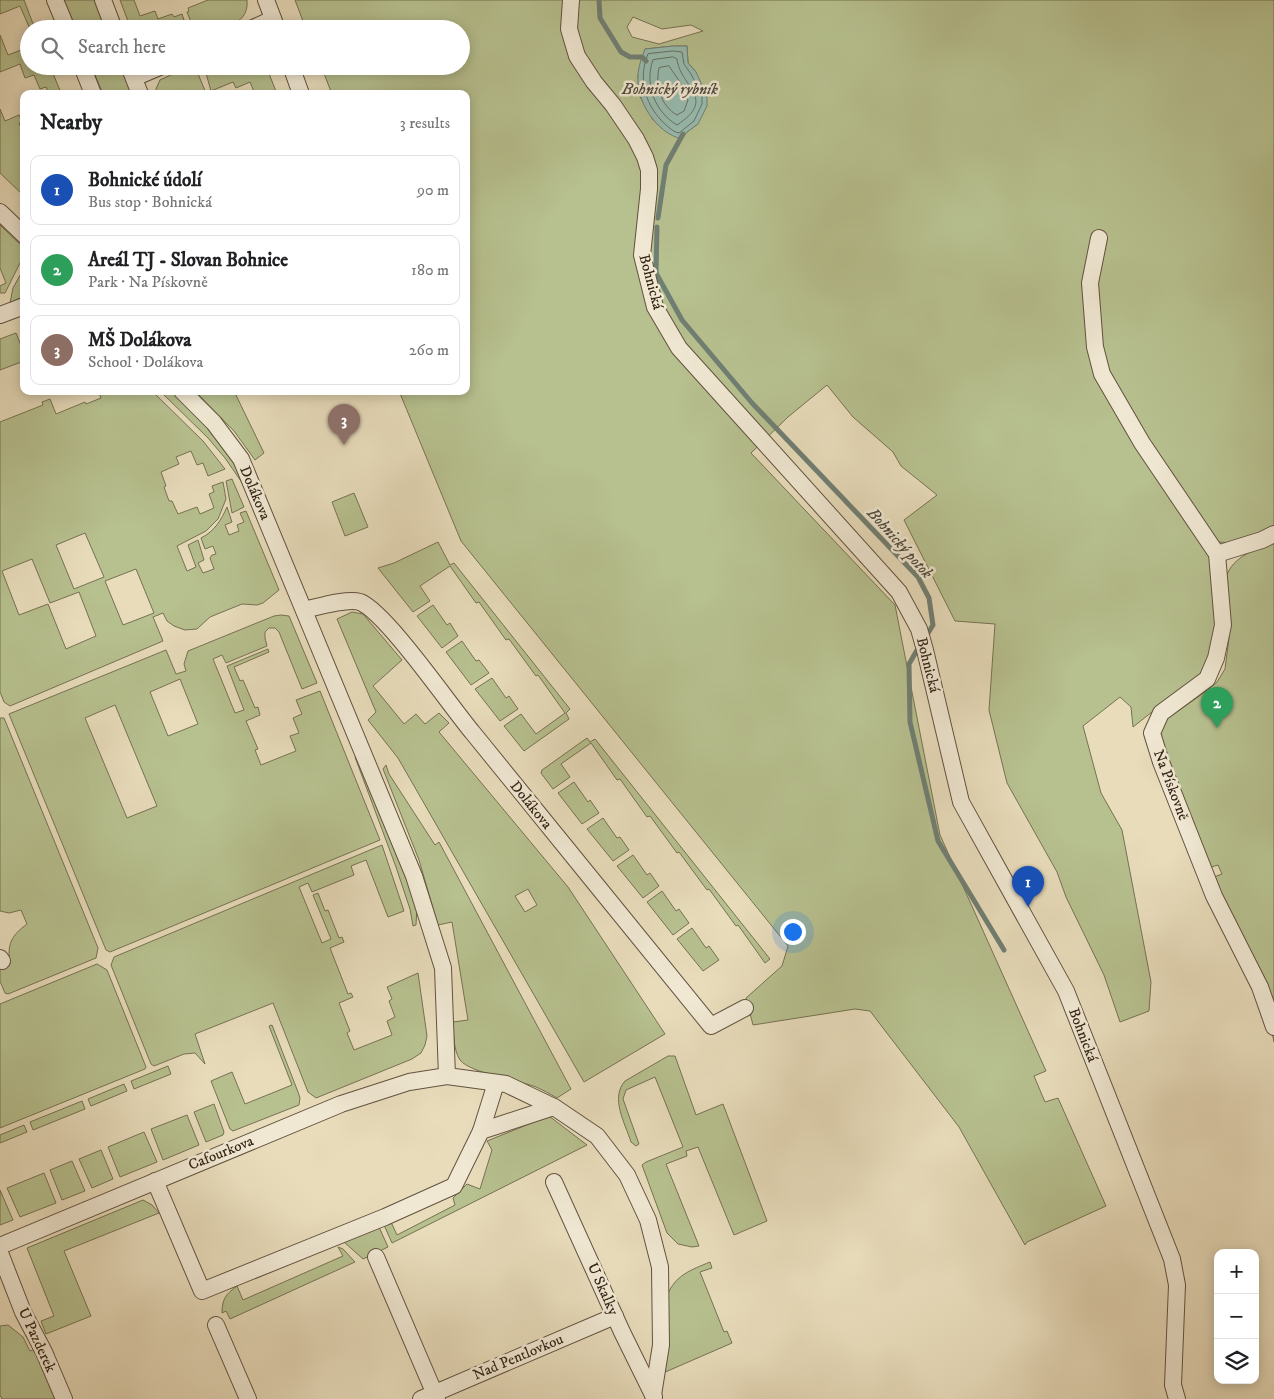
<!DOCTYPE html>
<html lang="en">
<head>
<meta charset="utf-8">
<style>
  :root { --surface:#fff; --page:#f6f6f6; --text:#202124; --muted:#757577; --line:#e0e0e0; --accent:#0f766e }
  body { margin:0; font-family:"IM FELL DW Pica",serif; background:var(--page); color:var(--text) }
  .controls { position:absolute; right:15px; bottom:15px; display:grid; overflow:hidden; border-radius:10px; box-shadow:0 2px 12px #0003 }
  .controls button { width:45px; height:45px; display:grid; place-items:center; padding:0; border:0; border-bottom:1px solid var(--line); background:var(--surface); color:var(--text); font:25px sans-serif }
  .you { position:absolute; left:792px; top:931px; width:18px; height:18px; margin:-12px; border:4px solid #fff; border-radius:50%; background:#1a73e8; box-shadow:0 0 0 8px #1a73e833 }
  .badge { display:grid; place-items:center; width:32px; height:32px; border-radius:50%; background:var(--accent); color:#fff; font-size:16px; font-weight:700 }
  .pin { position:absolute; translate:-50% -41px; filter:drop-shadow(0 1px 2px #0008) }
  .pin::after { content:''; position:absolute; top:26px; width:18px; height:15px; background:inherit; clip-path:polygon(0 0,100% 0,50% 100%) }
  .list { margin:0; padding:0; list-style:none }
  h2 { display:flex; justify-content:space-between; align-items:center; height:65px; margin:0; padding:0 20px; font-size:21px }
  h2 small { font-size:16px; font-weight:400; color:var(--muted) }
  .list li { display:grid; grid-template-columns:32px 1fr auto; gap:15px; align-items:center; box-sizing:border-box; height:70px; margin:0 10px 10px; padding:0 10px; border:1px solid var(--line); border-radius:10px }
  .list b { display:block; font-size:19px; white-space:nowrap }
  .list p { margin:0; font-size:16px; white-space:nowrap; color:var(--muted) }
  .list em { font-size:16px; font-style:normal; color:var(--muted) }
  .icon { flex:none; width:28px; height:28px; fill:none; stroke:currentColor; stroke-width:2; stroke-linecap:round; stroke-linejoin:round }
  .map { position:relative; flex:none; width:1274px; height:1399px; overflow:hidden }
  .search { position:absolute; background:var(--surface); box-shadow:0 2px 12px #0003; left:20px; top:20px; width:450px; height:55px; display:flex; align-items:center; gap:12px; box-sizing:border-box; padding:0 18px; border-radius:28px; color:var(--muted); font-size:19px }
  .panel { position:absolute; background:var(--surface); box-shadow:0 2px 12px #0003; left:20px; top:90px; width:450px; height:305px; border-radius:10px }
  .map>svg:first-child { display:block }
</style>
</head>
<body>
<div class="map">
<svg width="1274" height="1399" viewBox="0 0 1274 1399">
  <rect width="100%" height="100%" fill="#e8dcbb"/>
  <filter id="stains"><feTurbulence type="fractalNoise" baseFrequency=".004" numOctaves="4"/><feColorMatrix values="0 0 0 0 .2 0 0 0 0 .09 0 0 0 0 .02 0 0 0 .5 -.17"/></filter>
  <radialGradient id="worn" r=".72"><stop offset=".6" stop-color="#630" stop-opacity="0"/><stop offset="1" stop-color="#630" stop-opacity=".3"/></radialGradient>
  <g fill="#b7c08f" stroke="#767252" fill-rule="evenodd">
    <path d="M0,0H24L35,29H30L20,6L0,14Z"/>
    <path d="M64,0H95L106,29H76Z"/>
    <path d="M120,0H134L140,16L155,11L158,19L172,14L174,17L182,14L187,29H131Z"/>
    <path d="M208,0H247C250,29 214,29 194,29L187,12L189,11L188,8Z"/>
    <path d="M295,0H1274V528L1234,543L1218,542L1213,561L1218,623L1209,667L1133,727L1131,707L1120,697L1083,726L1101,793L1122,830L1151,982L1149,1011L1120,1022L1104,975L1066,897L1057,872L1007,783L989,710L995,624L955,621L904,520L937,495L901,466L893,452L853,417L827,385L788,417L751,453L895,605L940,835L1046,1071L1034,1076L1045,1102L1058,1098L1106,1206L1027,1242L1025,1245L959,1127L870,1011L855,1009L753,1025L746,998L782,966L788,946L461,541L399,391H466V94H332L321,66H461V29H306ZM633,17L662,29L691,25L703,31L659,44L632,37L627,27ZM673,46H687L688,63L696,72L698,124L687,132L653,120L639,95L638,75L645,49Z"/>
    <path d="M0,35L8,55L29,47V66H50L61,93L60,94H49L46,87L40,89L34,75L25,78L20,64L0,72Z"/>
    <path d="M91,66H122L133,94H103Z"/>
    <path d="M190,66L196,69L206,93L157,94L156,89L160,80Z"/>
    <path d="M204,66H266L277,94H255L250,82L236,88L233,82L211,91Z"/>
    <path d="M0,109L5,121L19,115L22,122L19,123L24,134V196L0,173Z"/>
    <path d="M0,225L24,248V255L5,293H0V286L6,283L0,268Z"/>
    <path d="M24,268V296L10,303L13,288Z"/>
    <path d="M16,333L24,353V361L0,370V339Z"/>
    <path d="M98,391H152L203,441L225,469L208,476L203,463L197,465L191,451L176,457L179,464L161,472L166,486L164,487L169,501H172L178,514L197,507L200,514L214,508L209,494L214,492L212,486L223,482L226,499L218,519L206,531L177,546L187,571L196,567L188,545L198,540L204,560L198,563L203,573L214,569L210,558L212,555L216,554L213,546L205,549L201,538C215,531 221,520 227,507L232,522L225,525L229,535L239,531L237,525L244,522L240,513L246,511L279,590L263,603L257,605L242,604L210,617L197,629L185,630L174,626L167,621L163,613L153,617L163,641L10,706L4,702L0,692V422L43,405L42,402L50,399L56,414L85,402L86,404L101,398ZM85,533L104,577L74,589L56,545ZM32,559L50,603L79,592L96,636L66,649L48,604L19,615L2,571ZM136,569L154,613L123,625L105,581Z"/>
    <path d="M160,391H171L214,433L231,454L243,484L225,458L208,438Z"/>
    <path d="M195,391H234L264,453L255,460L234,431Z"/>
    <path d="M232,479L244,507L232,513L226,481Z"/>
    <path d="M354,493L368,527L345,536L332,502Z"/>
    <path d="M438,542L450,565L454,563L570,709L566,713L569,719L524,751L504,726L521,714L536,734L565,713L538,675L536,676L509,639L506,640L479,602L476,603L450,566L420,586L430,601L413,612L378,568L394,563Z"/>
    <path d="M1274,542V1042L1265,998L1214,877L1222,874L1218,865L1211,867L1160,740L1162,724L1167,719L1205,692L1217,682L1225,669L1229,638L1226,577C1233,556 1255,550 1274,542Z"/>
    <path d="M433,605L447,625L450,623L458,636L442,648L417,616Z"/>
    <path d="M352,612L363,614L402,660L373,686L404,724L416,714L425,724L439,713L449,723L439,732L568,887L665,1034L584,1082L398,758L368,720L376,712L337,619ZM528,889L537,905L525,912L515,896Z"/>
    <path d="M281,615L289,616L317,683L302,689L279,632L275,628H269L265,632V638L267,646L226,663L222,655L213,659L235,713L244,710L227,666L268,649L269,652L234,667L240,681L243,680L255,708L258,707L260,715L246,721L258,749L255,750L261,765L296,751L290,736L299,733L293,718L302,714L296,700L320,691L380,840L110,952L106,950L9,714L166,650L176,674L186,671L184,664L188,651L274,616ZM180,679L198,724L168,736L150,692ZM115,705L157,806L127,818L85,718Z"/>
    <path d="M462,641L476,661L479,660L489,673L471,685L446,652Z"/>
    <path d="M492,678L506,698L509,696L518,709L500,721L475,689Z"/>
    <path d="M0,718H4L98,948L96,958L8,994L5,993L0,981V969L10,964C7,944 11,936 27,924L21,910L9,913L0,911Z"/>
    <path d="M587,738L590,742L595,739L770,959L765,963L738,925L736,926L709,889L707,890L679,852L677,853L650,816L647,817L620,779L617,780L591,743L561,764L570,777L553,789L541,773L542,770Z"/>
    <path d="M355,757L367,772L417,907L416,925L413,926L410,909L396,867Z"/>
    <path d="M386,765L389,774L435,845L439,842L571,1089L557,1098C550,1094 543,1090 536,1087C518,1080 470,1073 460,1060C453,1049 454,1034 453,1022L468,1020L452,922L438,925L419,860L383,769Z"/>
    <path d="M574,782L588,802L590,800L599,813L582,824L558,793Z"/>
    <path d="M603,818L617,838L620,837L629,850L613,861L587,829Z"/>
    <path d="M382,845L404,911L388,917L366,860L351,866L354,875L312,892L308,883L299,887L322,943L331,939L313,895L318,893L325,911L328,910L339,938L342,937L344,942L330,948L348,994L351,993L353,997L339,1003L350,1031L347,1033L354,1050L392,1035L387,1021L395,1017L389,1001L392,999L387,987L418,973L427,1036L425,1045L421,1053L412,1059L316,1098L308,1092L273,1003L195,1034L205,1064L195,1053L184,1054L154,1066L151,1064L111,965L114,957Z"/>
    <path d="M633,855L647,875L650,873L659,886L643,898L617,866Z"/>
    <path d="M662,891L676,911L679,909L689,923L673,935L647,902Z"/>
    <path d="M692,928L706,948L709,946L719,960L703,971L677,939Z"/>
    <path d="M97,964L107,970L146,1067L145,1069L0,1128V1004Z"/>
    <path d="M272,1025L298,1092L300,1098L299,1105L233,1131L230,1129L211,1081L232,1072L245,1104L292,1085L269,1026Z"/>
    <path d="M668,1056H675L696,1115L723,1104L767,1221L734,1235L698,1147L686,1151L687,1156L666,1164L699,1246L692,1247L678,1244L667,1233L642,1165L646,1162L683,1147L655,1077L626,1090L623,1099L639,1144L636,1146L631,1142C625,1123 610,1098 625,1081Z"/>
    <path d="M168,1066L171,1074L134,1089L131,1081Z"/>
    <path d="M124,1084L127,1091L91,1106L88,1099Z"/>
    <path d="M82,1101L85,1109L33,1130L30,1122Z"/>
    <path d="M214,1104L224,1132L223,1135L206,1142L194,1112Z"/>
    <path d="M187,1115L199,1145L163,1160L151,1129Z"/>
    <path d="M549,1116L587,1145L392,1243L384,1225L391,1222L397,1235L455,1205L453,1198L467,1184L480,1189L492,1150L487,1141Z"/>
    <path d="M24,1125L27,1132L0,1143V1135Z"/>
    <path d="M144,1132L157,1162L120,1177L108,1147Z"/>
    <path d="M101,1150L113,1179L92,1188L79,1159Z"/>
    <path d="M72,1161L85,1191L62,1200L50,1170Z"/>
    <path d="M44,1173L56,1203L20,1217L7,1188Z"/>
    <path d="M0,1190L13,1220L0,1225Z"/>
    <path d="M143,1200L152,1205L159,1213L64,1251L91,1316L46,1334L41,1321L54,1316L27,1248Z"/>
    <path d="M379,1227L388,1247L363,1259L344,1242Z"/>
    <path d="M338,1247L343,1249L355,1262L230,1319L226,1311L222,1313C222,1299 226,1294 237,1286L243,1300L343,1256Z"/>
    <path d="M710,1262L712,1268L700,1272L724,1332L727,1331L732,1343L663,1373L667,1296C675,1275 691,1270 710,1262Z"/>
    <path d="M8,1325L23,1337L30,1351L35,1349L55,1399H2L0,1395V1326Z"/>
  </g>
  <path fill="#97bcb1" stroke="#707f73" d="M673,46H687L688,63L696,72L707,96V106L698,124L687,132L682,139C656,133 636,101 638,76C638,67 642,57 645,49Z"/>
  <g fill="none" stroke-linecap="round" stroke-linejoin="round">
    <g stroke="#667064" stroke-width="1">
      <path d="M673,51L682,52L684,64L691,74L702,96V104L694,121L679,133C673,132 670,128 666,125C646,107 637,80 648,54Z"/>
      <path d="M673,57L677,59C680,87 718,98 677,125C655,112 644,84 653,60Z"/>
      <path d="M669,66L680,82L688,100L684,111L677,115C661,106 655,86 659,68Z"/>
    </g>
    <g stroke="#707f73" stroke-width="5">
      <path d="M599,0L600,18L621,52L630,57H642L646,61"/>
      <path d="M658,218L666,165L683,134"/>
      <path d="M657,227L656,273L682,320L752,403L918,577L929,598L933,625L925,638"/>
      <path d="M920,645L909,664L910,722L938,841L1004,950"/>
    </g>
    <g stroke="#62523f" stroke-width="18">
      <g id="minor">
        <path d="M55,0L67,29"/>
        <path d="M103,0L114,29"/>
        <path d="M266,0L277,29"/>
        <path d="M571,0L569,29L577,56L594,82L613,105L636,139L645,157L649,170V189L642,255L655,307L679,348L899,592L919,629L925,650L961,802L1066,991L1172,1259L1177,1285L1173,1385L1177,1399"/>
        <path d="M251,29L273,19"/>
        <path d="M82,66L93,94"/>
        <path d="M129,66L140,94"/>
        <path d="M291,66L301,94"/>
        <path d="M134,78L162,66"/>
        <path d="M0,212L24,235"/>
        <path d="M1099,238L1090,283L1095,347L1102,374L1142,443L1217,554L1223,625L1216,658L1207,679L1161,713L1152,733L1161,762L1214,896L1260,987L1274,1027"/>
        <path d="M0,315L24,306"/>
        <path d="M182,391L214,423L241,459L414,876L443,968L447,1076"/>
        <path d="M1217,554L1262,540L1274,534"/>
        <path d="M304,610C318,607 347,598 360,602C386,612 451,707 473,733C552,831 632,928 711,1026L745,1008"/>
        <path d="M0,958L2,961"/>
        <path d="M481,1131L496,1083"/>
        <path d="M155,1181L202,1291L385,1217L454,1186L481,1131L554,1107"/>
        <path d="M554,1182L622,1332L654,1397"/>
        <path d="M0,1246L341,1104L409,1082L447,1076L506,1084L554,1107L597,1136L627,1175L648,1220L660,1267L661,1345L653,1395"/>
        <path d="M0,1253L23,1312L44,1352L64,1399"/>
        <path d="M376,1257L437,1399"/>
        <path d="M216,1325L248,1399"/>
        <path d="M421,1399L615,1316"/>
      </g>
    </g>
    <use href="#minor" stroke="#f0e8d3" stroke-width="16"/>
  </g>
  <g text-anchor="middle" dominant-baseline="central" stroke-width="5" stroke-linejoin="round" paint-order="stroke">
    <g font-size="15" fill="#352416" stroke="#f0e8d3">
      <text transform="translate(651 282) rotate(75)">Bohnická</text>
      <text transform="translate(255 493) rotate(67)">Dolákova</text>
      <text transform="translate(928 665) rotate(76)">Bohnická</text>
      <text transform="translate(1171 785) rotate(69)">Na Pískovně</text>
      <text transform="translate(531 805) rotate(51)">Dolákova</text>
      <text transform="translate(1083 1035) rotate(69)">Bohnická</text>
      <text transform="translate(221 1153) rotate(-22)">Cafourkova</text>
      <text transform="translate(603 1289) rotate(66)">U Skalky</text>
      <text transform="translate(37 1340) rotate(65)">U Pazderek</text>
      <text transform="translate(518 1357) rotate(-23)">Nad Pentlovkou</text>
    </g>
    <g font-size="16" font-style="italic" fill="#4e4a3d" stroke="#f0e8d3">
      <text x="670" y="89">Bohnický rybník</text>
      <text transform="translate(900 543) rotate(48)">Bohnický potok</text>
    </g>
  </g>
  <rect width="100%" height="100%" filter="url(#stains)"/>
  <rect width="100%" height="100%" fill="url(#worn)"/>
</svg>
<div class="controls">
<button>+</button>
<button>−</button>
<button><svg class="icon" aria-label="layers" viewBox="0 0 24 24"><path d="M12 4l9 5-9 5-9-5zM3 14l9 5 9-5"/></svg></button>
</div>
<div class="you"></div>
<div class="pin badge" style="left:1028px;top:907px;background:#1a4fb4">1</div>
<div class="pin badge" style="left:1217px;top:728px;background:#2e9e5b">2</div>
<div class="pin badge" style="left:344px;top:445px;background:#8d6e63">3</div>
<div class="search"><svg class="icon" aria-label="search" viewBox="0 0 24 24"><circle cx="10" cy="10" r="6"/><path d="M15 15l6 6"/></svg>Search here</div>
<section class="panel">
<h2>Nearby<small>3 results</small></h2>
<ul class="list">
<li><span class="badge" style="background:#1a4fb4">1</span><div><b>Bohnické údolí</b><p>Bus stop · Bohnická</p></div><em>90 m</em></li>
<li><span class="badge" style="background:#2e9e5b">2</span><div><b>Areál TJ - Slovan Bohnice</b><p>Park · Na Pískovně</p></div><em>180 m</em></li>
<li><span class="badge" style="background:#8d6e63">3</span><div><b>MŠ Dolákova</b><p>School · Dolákova</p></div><em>260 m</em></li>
</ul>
</section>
</div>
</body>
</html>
